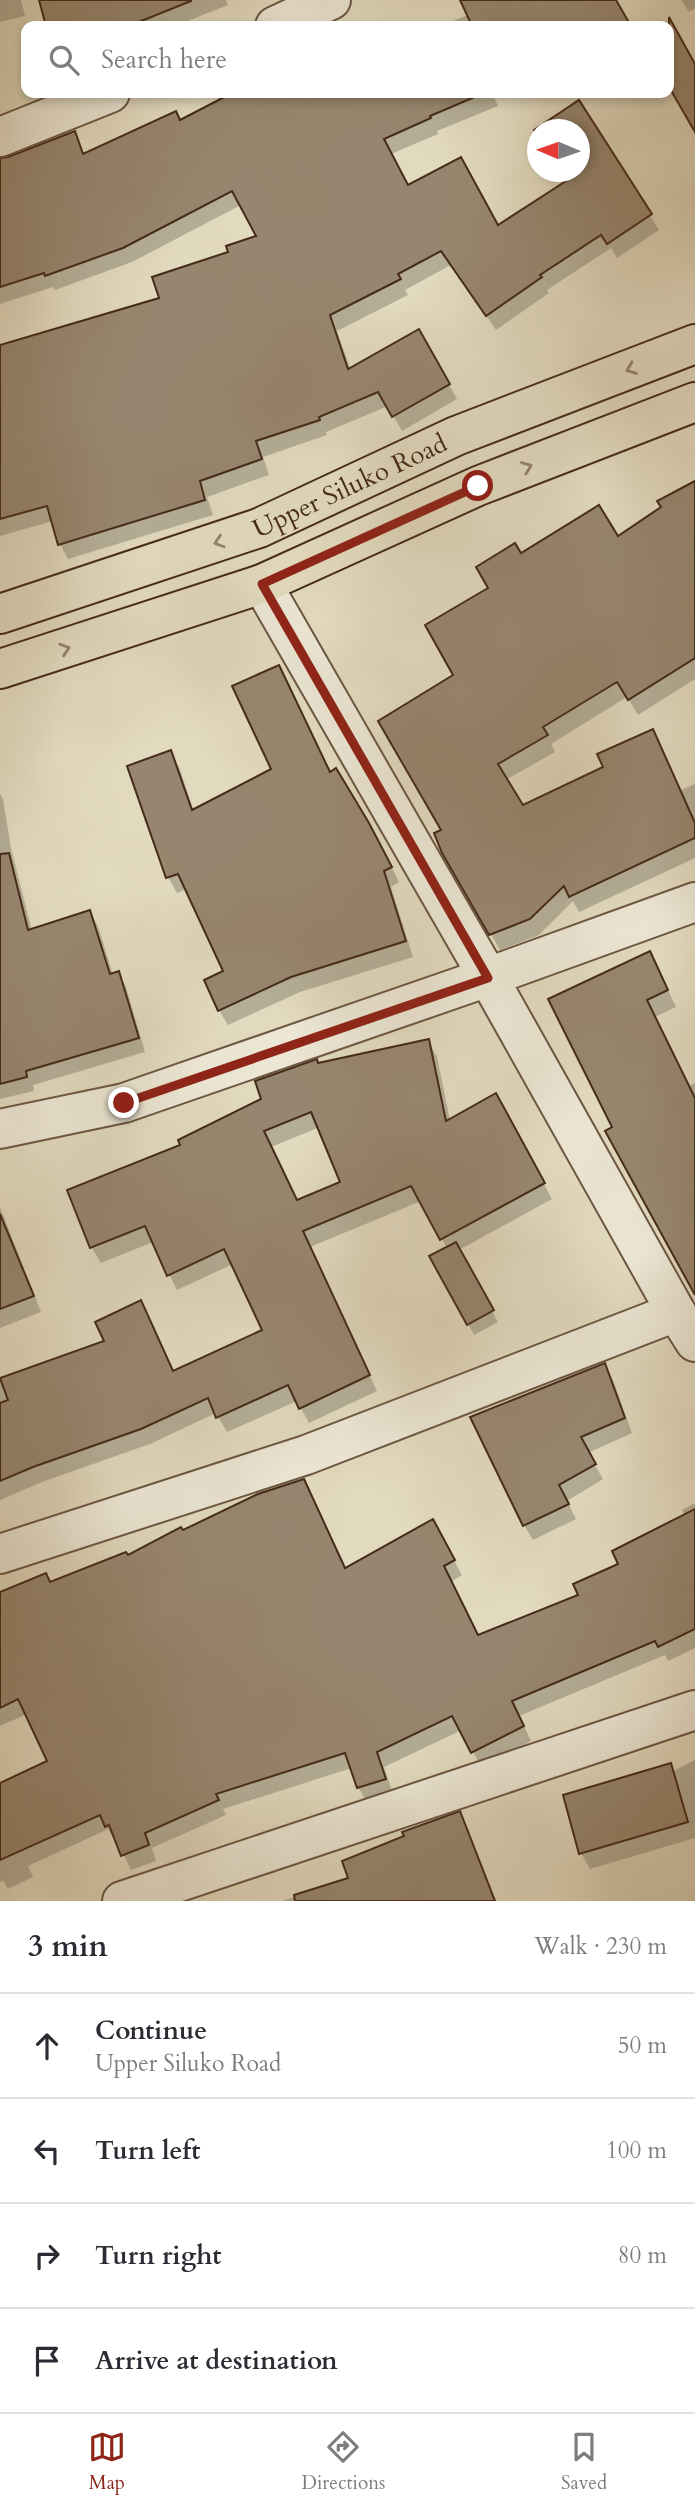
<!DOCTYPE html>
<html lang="en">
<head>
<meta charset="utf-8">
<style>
  :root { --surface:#fff; --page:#f2f2f3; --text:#2b2b33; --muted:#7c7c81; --line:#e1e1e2; --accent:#8f2418 }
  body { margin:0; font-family:Cardo,serif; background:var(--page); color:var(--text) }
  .compass { position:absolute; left:527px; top:119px; width:63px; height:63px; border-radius:50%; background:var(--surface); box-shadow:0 4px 10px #0003; rotate:272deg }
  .stop { position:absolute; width:21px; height:21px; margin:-16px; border:5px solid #8f2418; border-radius:50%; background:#fff }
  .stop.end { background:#8f2418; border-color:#fff; box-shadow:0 2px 7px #0008 }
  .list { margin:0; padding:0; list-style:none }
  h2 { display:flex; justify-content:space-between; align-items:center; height:91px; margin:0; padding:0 28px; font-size:30px }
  h2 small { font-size:23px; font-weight:400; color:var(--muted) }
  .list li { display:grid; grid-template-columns:46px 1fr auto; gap:21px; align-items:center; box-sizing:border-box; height:105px; padding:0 28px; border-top:2px solid var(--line) }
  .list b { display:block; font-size:26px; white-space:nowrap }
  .list p { margin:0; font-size:23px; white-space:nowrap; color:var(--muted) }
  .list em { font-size:23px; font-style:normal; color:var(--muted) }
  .icon { flex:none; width:38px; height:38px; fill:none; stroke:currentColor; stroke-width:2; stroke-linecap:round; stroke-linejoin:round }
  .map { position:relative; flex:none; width:695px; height:1901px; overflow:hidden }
  .search { position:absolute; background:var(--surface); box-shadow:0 4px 10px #0003; left:21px; right:21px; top:21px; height:77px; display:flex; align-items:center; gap:18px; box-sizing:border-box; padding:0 24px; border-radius:14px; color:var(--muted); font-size:26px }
  .sheet { height:511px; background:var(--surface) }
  nav { display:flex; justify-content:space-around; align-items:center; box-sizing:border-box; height:98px; border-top:2px solid var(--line); background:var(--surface); font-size:19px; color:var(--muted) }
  nav a { display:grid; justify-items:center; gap:4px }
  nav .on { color:var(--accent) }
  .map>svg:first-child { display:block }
</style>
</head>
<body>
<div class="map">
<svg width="695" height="1901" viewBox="0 0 695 1901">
  <rect width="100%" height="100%" fill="#e2dabf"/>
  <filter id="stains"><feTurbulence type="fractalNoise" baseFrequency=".00286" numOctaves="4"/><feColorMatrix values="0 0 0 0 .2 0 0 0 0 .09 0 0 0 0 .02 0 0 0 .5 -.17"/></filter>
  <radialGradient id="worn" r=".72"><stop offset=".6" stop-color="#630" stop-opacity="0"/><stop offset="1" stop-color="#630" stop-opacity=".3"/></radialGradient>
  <g fill="#0003" fill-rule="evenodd">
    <path d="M0,0H21L25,16L0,22Z"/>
    <path d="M40,0H226L228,5L175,26H48Z"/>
    <path d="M462,0H614L629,26H440L468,15Z"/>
    <path d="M681,0H695V8L689,12Z"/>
    <path d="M235,93H492L498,106L437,131L438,134L391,154L408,187L497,227L568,182L561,172H580L579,103L659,230L617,258L611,248L547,290L549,293L496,330L451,265L405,290L408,295L337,331L351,370L419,332L457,399L402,431L388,406L326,432L327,435L263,457L269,475L207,497L213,515L68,559L60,544L53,521L0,536V346L161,299L230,253L258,237L241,205L132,262L55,290L53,287L0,304V174L74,133L85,155L180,122Z"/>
    <path d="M695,483V679L638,715L627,697L551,744L555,752L506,780L522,808L605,768L652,731L681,790L695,784V858L579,912L573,901L539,935L500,950L444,853L455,676L491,589L520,555L618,539Z"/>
    <path d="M278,667L330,774L378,840L399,882L391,887L413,957L300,992L228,1025L219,1010L225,972L187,889L177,893L168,877L129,767L170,752L179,767L194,811L273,770Z"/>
    <path d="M0,794L3,799L11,848L32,931L90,912L98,926L113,975L118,973L126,987L145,1052L33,1085L34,1091L0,1099Z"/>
    <path d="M658,970L676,1007L655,1017L689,1086L695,1083V1289L550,1000Z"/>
    <path d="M428,1041L437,1057L450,1120L505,1111L552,1199L459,1250L498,1322L474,1335L432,1257L447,1248L421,1201L310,1247L377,1391L309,1423L297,1401L227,1432L216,1413L150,1444L42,1482L0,1500V1380L106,1342L140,1303L174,1373L265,1331L233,1264L177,1290L153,1242L101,1263L92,1248L69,1191L183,1146L263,1100L318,1065ZM320,1127L343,1183L297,1201L271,1147Z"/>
    <path d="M0,1207L41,1312L0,1328Z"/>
    <path d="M604,1365L613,1380L632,1433L588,1453L603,1479L567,1501L576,1519L533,1540L524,1525Z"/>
    <path d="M695,1503V1648L668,1661L665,1655L519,1716L531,1741L481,1767L462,1730L384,1767L393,1794L367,1802L358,1787L352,1768L223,1809L226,1815L152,1848L156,1861L131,1870L117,1840L115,1841L108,1829L28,1866L33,1877L8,1889L3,1880L0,1882V1785L50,1762L27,1714L0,1726V1594L50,1584L127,1557L183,1532L346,1569L433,1522L462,1575L451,1582L479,1636L580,1596L685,1516L682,1510Z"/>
    <path d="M695,1760V1838L590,1869L581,1853L565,1797L670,1766L673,1771Z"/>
    <path d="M459,1814L468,1829L496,1901H282L351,1879Z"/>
  </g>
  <g fill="#97866f" stroke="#452a19" stroke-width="2" fill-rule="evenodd">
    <path d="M39,0H191V1L129,26H46Z"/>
    <path d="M460,0H616L631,26H472Z"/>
    <path d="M669,17L695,64V132L669,87Z"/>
    <path d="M232,93H484L430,116L431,118L384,139L408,185L461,157L498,225L566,181L560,172H579V130H537V136L534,130L579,100L652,214L607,244L601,235L540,275L542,277L486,316L441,251L398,274L401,279L330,315L348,369L419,329L450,384L392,417L378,392L319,417L320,420L256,441L262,459L200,481L205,500L58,545L47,506L0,519V345L159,298L152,277L228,252L226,246L256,236L232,191L123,248L45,276L44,273L0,287V158L8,157L75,131L83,154L176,111L180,120Z"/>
    <path d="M695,481V658L628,700L617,682L543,727L548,735L498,764L523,805L603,767L597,754L653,729L695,823V838L569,897L564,886L530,919L489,935L442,853L434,833L441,830L378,721L453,675L425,625L488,588L476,567L515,543L521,553L599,505L618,536L661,507L657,501Z"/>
    <path d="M279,665L330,772L336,768L369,823L392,867L384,871L406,941L291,977L218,1011L204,980L223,971L178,874L166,878L127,766L171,750L192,810L271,769L232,686Z"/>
    <path d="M9,853L28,930L90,910L110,974L119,971L139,1038L26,1071L27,1077L0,1084V854Z"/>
    <path d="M650,951L668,990L647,1000L695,1098V1295L605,1131L612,1127L548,999Z"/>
    <path d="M429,1039L446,1121L496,1093L545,1183L440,1240L411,1186L303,1231L370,1375L299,1409L288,1385L216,1418L208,1398L141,1429L33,1467L0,1481V1403L8,1400L0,1378L104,1341L95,1322L141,1300L173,1371L262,1330L224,1249L167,1276L145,1226L90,1248L67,1190L180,1145L178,1140L261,1099L255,1081L317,1059L318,1063ZM311,1112L340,1182L297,1200L264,1131Z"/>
    <path d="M0,1214L34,1296L0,1309Z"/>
    <path d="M456,1242L494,1310L467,1325L429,1256Z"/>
    <path d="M605,1363L625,1418L581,1437L596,1464L559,1485L569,1504L523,1526L470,1417Z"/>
    <path d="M304,1479L345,1568L433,1519L455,1560L444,1566L478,1635L578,1595L573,1584L618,1564L612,1551L695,1509V1629L658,1647L655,1641L512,1701L524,1726L471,1753L452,1716L377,1752L386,1779L357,1788L345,1753L216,1794L219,1800L145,1833L149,1845L121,1856L109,1825L105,1827L100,1815L0,1860V1783L47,1761L18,1699L0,1708V1592L46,1573L50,1582L126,1552L128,1555L181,1527L183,1530L258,1494Z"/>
    <path d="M671,1763L688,1822L579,1854L563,1795Z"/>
    <path d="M460,1811L495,1901H295L294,1895L348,1878L342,1861L404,1836L402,1832Z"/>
  </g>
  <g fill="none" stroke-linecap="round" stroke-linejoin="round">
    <g stroke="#6c5642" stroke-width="42">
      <g id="minor">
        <path d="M275,26L331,0"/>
        <path d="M0,137L110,93"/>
        <path d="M262,584L488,977L676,1312L695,1342"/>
        <path d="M0,1129L124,1103L488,977L695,902"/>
        <path d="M0,1554L306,1455L676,1312"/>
        <path d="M122,1901L695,1710"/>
      </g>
    </g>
    <g stroke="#452a19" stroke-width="42">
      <g id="major">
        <path id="s1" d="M0,614L259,528L456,436L695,344"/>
        <path d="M0,669L262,584L478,486L695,402"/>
      </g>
    </g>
    <use href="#minor" stroke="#ece7d5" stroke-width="38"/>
    <use href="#major" stroke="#e2dabf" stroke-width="38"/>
  </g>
  <defs><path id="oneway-chevron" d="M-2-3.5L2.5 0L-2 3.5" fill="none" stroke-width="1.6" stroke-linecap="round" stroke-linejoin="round" transform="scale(1.75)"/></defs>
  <g stroke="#94826c">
    <use href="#oneway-chevron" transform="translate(631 369) rotate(159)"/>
    <use href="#oneway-chevron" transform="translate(527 467) rotate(-21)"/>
    <use href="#oneway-chevron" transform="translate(219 542) rotate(162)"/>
    <use href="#oneway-chevron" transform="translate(65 649) rotate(-18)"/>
  </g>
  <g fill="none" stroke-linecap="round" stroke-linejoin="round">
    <path stroke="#8f2418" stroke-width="9" d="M124,1103L488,978L262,584L478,486"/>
  </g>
  <g text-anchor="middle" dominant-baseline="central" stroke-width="5" stroke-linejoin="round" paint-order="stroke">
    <g font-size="26" fill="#452a19" stroke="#ece7d5">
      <text stroke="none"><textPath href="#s1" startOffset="373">Upper Siluko Road</textPath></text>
    </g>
  </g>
  <rect width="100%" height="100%" filter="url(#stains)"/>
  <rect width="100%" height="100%" fill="url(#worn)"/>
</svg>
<svg class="compass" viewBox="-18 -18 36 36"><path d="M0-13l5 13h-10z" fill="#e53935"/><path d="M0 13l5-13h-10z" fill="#7c7c81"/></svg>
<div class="stop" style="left:478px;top:486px"></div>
<div class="stop end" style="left:124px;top:1103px"></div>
<div class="search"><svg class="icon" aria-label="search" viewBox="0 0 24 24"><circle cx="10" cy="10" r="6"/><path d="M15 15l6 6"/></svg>Search here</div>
</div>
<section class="sheet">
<h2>3 min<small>Walk · 230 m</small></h2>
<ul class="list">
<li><svg class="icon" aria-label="ahead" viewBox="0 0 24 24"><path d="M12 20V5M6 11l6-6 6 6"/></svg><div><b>Continue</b><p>Upper Siluko Road</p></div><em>50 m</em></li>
<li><svg class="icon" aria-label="left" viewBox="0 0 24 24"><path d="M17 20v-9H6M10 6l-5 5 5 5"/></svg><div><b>Turn left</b></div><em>100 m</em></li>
<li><svg class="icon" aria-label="right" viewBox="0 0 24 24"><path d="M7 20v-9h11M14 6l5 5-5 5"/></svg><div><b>Turn right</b></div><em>80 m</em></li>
<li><svg class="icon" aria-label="arrive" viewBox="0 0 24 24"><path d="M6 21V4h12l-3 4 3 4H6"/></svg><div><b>Arrive at destination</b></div></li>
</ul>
</section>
<nav>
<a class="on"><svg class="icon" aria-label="map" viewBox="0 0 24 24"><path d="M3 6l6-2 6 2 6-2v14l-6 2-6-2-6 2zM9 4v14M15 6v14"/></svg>Map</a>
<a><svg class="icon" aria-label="directions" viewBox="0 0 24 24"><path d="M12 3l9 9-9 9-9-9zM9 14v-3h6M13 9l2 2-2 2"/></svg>Directions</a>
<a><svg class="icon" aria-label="saved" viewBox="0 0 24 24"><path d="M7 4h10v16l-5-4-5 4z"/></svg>Saved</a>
</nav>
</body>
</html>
